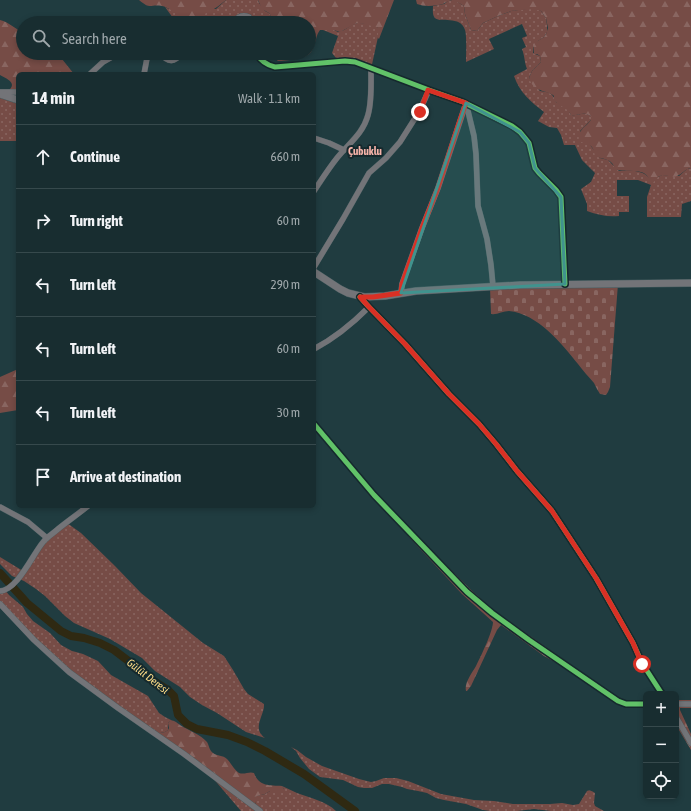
<!DOCTYPE html>
<html lang="en">
<head>
<meta charset="utf-8">
<style>
  :root { --surface:#182d30; --page:#25393c; --text:#f1f3f6; --muted:#9fa8ab; --line:#36494c }
  body { margin:0; font-family:"Asap Condensed",sans-serif; background:var(--page); color:var(--text) }
  .controls { position:absolute; right:12px; bottom:12px; display:grid; overflow:hidden; border-radius:6px; box-shadow:0 2px 6px #0003 }
  .controls button { width:36px; height:36px; display:grid; place-items:center; padding:0; border:0; border-bottom:1px solid var(--line); background:var(--surface); color:var(--text); font:20px sans-serif }
  .stop { position:absolute; width:12px; height:12px; margin:-9px; border:3px solid #d93025; border-radius:50%; background:#fff }
  .stop.end { background:#d93025; border-color:#fff; box-shadow:0 1px 4px #0008 }
  .list { margin:0; padding:0; list-style:none }
  h2 { display:flex; justify-content:space-between; align-items:center; height:52px; margin:0; padding:0 16px; font-size:17px }
  h2 small { font-size:13px; font-weight:400; color:var(--muted) }
  .list li { display:grid; grid-template-columns:26px 1fr auto; gap:12px; align-items:center; box-sizing:border-box; height:64px; padding:0 16px; border-top:1px solid var(--line) }
  .list b { display:block; font-size:15px; white-space:nowrap }
  .list em { font-size:13px; font-style:normal; color:var(--muted) }
  .icon { flex:none; width:22px; height:22px; fill:none; stroke:currentColor; stroke-width:2; stroke-linecap:round; stroke-linejoin:round }
  .map { position:relative; flex:none; width:691px; height:811px; overflow:hidden }
  .search { position:absolute; background:var(--surface); box-shadow:0 2px 6px #0003; left:16px; top:16px; width:300px; height:44px; display:flex; align-items:center; gap:10px; box-sizing:border-box; padding:0 14px; border-radius:22px; color:var(--muted); font-size:15px }
  .panel { position:absolute; background:var(--surface); box-shadow:0 2px 6px #0003; left:16px; top:72px; width:300px; height:436px; border-radius:6px }
  .map>svg:first-child { display:block }
</style>
</head>
<body>
<div class="map">
<svg width="691" height="811" viewBox="0 0 691 811">
  <defs>
    <pattern id="grass-dots" width="8" height="8" patternUnits="userSpaceOnUse"><rect width="8" height="8" fill="#764c46"/><path d="M2 2h.1M6 6h.1" fill="none" stroke="#896661" stroke-width="1.8" stroke-linecap="round"/></pattern>
    <pattern id="forest-firs" width="22" height="20" patternUnits="userSpaceOnUse"><rect width="22" height="20" fill="#764c46"/><path d="M5 1l3.5 6h-7zM16 11l3.5 6h-7z" fill="#896661"/></pattern>
    <pattern id="cemetery-stones" width="16" height="16" patternUnits="userSpaceOnUse"><rect width="16" height="16" fill="#764c46"/><path d="M2 7V4a2 2 0 0 1 4 0v3zM10 15v-3a2 2 0 0 1 4 0v3z" fill="#896661"/></pattern>
  </defs>
  <rect width="100%" height="100%" fill="#203c40"/>
  <g fill="url(#grass-dots)">
    <path d="M226,0H258L259,3L265,11L269,13L271,16L272,23H246V16L230,23H170L172,20L173,18L165,7L169,9H216Z"/>
    <path d="M448,1H456L464,6L465,14L471,30L477,31L483,23L498,16L511,11L534,8L537,9L541,11L546,18L547,25V32L544,37L538,41L533,47V53L540,56L541,62L532,71L529,78L540,91C549,92 553,93 556,102L568,109L571,115C578,116 583,111 591,116V120L580,131L587,143L590,145L600,158L608,160L619,171C629,170 644,170 650,179L658,177L662,175L679,176L687,169L691,168V201L682,204L681,217H647V197L651,185L638,180H617V196H629V212H619V216C607,217 598,215 587,211V204L581,189L591,182L595,173L582,160L575,145H564L561,135L557,128L549,127L538,121L544,112C530,101 520,93 514,76L527,69C524,61 525,57 522,49L526,47L522,38L527,36L522,24L489,39L494,49L466,62C466,55 467,36 465,30C461,15 439,23 435,18C432,15 433,9 433,6L444,4Z"/>
    <path d="M357,23C364,23 374,24 379,29L378,37L371,69L340,61L336,58L332,53L338,36L323,30H334L338,32L344,30L352,25Z"/>
    <path d="M0,94L18,100V141H0Z"/>
    <path d="M67,523L81,533L115,566L141,593L203,643L224,656L233,670L244,689L248,694L264,704C265,715 251,728 265,738L246,732L217,713L202,705L190,697L180,687L155,671L142,658L110,639L74,623L65,616L45,596L36,589L24,581L12,576L0,564V557L23,571L38,548Z"/>
    <path d="M5,590L9,595L23,607L27,614L33,621L50,633L61,645L72,651L76,652L83,654L98,661L111,675L148,696L159,713L165,717L173,721H170L168,723V730L165,732L155,734L69,672L0,604V591Z"/>
    <path d="M291,747L297,750L306,757L322,766L359,779L371,782L376,781L384,778H396L408,781L441,794L474,800L494,801L513,804H550L562,803L573,805L579,804L587,791C590,790 592,791 595,793L594,803L595,806L604,811H551L534,809L517,811H490L483,810L466,804L444,800L436,798L427,793L418,791L407,789L402,787L389,784H382L372,788H364L358,787L343,780L320,777L309,769L300,758L296,751Z"/>
    <path d="M206,770L256,807L255,801V797L256,796L265,794L270,791H279L284,789L282,786C287,788 292,791 297,793C310,798 326,801 336,811H241Z"/>
  </g>
  <g fill="url(#forest-firs)">
    <path d="M139,0H226C213,11 196,22 178,14C173,12 168,7 162,6C149,4 151,10 139,0Z"/>
    <path d="M258,0H394L379,39L378,38V28L365,24L357,23L340,32L334,30H320C316,35 316,42 313,48C313,49 311,52 310,53C305,59 286,61 278,61L273,57L271,53H309V23H272L271,16L269,13L262,9Z"/>
    <path d="M416,0H691V168C684,169 683,174 677,176C671,179 665,172 658,177C656,179 654,182 652,184L650,183C648,165 626,174 615,169C612,158 604,160 595,156C593,143 589,146 579,141C577,130 585,128 591,120V116C582,111 579,116 571,115C567,107 560,107 554,100V96L553,95C542,89 534,92 529,78L532,71L541,62L540,56L537,54H534L533,44L544,37L546,34L548,28L546,18L541,11L534,9L511,11L498,16L483,23L477,31L471,30L465,14L464,6C459,3 454,0 449,1C448,1 443,4 443,4C436,6 424,7 417,4Z"/>
    <path d="M0,20C9,22 15,29 23,32V53H56L62,59L74,74H18V100L8,91C18,83 7,79 0,75Z"/>
    <path d="M18,369V410L0,413V377Z"/>
    <path d="M404,527L416,535L470,589L493,610L580,671L586,677L564,667L544,656L501,625L497,630L471,686L467,691H466C464,683 472,673 476,666C481,656 493,631 493,622L462,594L422,551L409,537Z"/>
    <path d="M676,700H691V708H680V710L691,734V750L676,725Z"/>
    <path d="M170,721C172,721 173,720 176,722C177,723 179,724 180,725C188,730 201,735 207,742C209,745 209,750 213,753C217,756 223,755 227,759C231,763 234,770 239,773C245,775 249,771 254,773C259,787 270,785 282,786L284,789L283,791H270L265,794L257,796L255,797V801L256,808L155,734L165,732L168,730L169,728L168,723Z"/>
  </g>
  <path fill="url(#cemetery-stones)" d="M618,284L610,387L608,392L606,395L600,394C598,391 596,387 594,383C589,377 583,371 578,364C561,343 538,314 509,311C503,311 497,315 491,314L490,287Z"/>
  <g fill="none" stroke-linecap="round" stroke-linejoin="round">
    <path stroke="#2f2912" stroke-width="8" d="M0,573L27,603L61,631L71,636L84,638L100,643L114,650L135,666L151,679L168,690L174,696L178,715L187,724L197,729L228,735L247,742L265,751L304,774L355,811"/>
    <g stroke="#425a5d" stroke-width="6">
      <g id="minor">
        <path d="M230,23C237,19 241,13 249,17L251,23"/>
        <path d="M160,53C169,64 174,62 183,53"/>
        <path d="M256,53C260,60 266,65 275,67L345,61L355,62L429,90L463,102L512,126L520,132L525,138L529,143L535,168L539,173L556,190L561,197L565,284"/>
        <path d="M90,74L103,62L119,53"/>
        <path d="M144,74L148,53"/>
        <path d="M0,92H18"/>
        <path d="M466,103L474,136L476,154L478,206L487,239L491,265L493,286"/>
        <path d="M314,138L329,143L344,150"/>
        <path d="M314,191C322,179 329,168 337,158C348,144 363,134 368,115C372,101 371,84 371,69"/>
        <path d="M314,267L343,219L369,173L386,158L400,142L419,112L429,90"/>
        <path d="M401,293L402,284L422,228L438,188L466,103"/>
        <path d="M360,297L369,307L405,344L449,394L479,424L496,444L517,471L552,511L596,578L633,643L642,663L662,694"/>
        <path d="M314,349C335,338 352,324 369,307"/>
        <path d="M314,424L374,495L467,592L492,613L529,640L618,701L626,704H646"/>
        <path d="M0,507L28,522L47,538"/>
        <path d="M0,591C18,590 33,553 44,541C48,536 54,533 58,529C68,521 78,514 88,506"/>
        <path d="M0,604L34,640L69,672L118,708L184,754L260,811"/>
        <path d="M676,704H691"/>
        <path d="M676,717L691,743"/>
      </g>
    </g>
    <g stroke="#425a5d" stroke-width="8">
      <g id="tertiary">
        <path d="M0,94L18,100"/>
        <path d="M314,272L340,289L348,293L364,297L385,296L416,291L520,285L691,283"/>
      </g>
    </g>
    <use href="#minor" stroke="#737478" stroke-width="5.5"/>
    <use href="#tertiary" stroke="#737478" stroke-width="7"/>
    <g stroke="#15292d" stroke-width="8">
      <g id="cycleway">
        <path d="M256,53C260,60 266,65 275,67L345,61L355,62L429,90L463,102L512,126L520,132L525,138L529,143L535,168L539,173L556,190L561,197L565,284"/>
        <path d="M360,297L369,307L405,344L449,394L479,424L496,444L517,471L552,511L596,578L633,643L642,663L662,694"/>
        <path d="M314,424L374,495L467,592L492,613L529,640L618,701L626,704H646"/>
      </g>
    </g>
    <use href="#cycleway" stroke="#61c268" stroke-width="5"/>
  </g>
  <g fill="none" stroke-linecap="round" stroke-linejoin="round">
    <path stroke="#d93025" stroke-width="5" d="M420,112L428,90L466,103L459,123L438,188L422,228L402,284L401,293L373,297H360L369,307L405,344L449,394L479,424L496,444L517,471L552,511L596,578L633,643L642,664"/>
  </g>
  <path fill="#40938e" fill-opacity="0.2" stroke="#40938e" stroke-width="3" stroke-linejoin="round" d="M466,103L520,132L529,143L535,168L561,197L565,284L401,293Z"/>
  <g text-anchor="middle" dominant-baseline="central" stroke-width="4" stroke-linejoin="round" paint-order="stroke">
    <g font-size="11" font-weight="bold" fill="#f6b3a9" stroke="#15292d">
      <text x="365" y="151">Çubuklu</text>
    </g>
    <g font-size="11" font-style="italic" fill="#fedd89" stroke="#15292d">
      <text transform="translate(148 676) rotate(38)">Gülüt Deresi</text>
    </g>
  </g>
</svg>
<div class="controls">
<button>+</button>
<button>−</button>
<button><svg class="icon" aria-label="locate" viewBox="0 0 24 24"><circle cx="12" cy="12" r="6"/><path d="M12 2v4M12 18v4M2 12h4M18 12h4"/></svg></button>
</div>
<div class="stop" style="left:642px;top:664px"></div>
<div class="stop end" style="left:420px;top:112px"></div>
<div class="search"><svg class="icon" aria-label="search" viewBox="0 0 24 24"><circle cx="10" cy="10" r="6"/><path d="M15 15l6 6"/></svg>Search here</div>
<section class="panel">
<h2>14 min<small>Walk · 1.1 km</small></h2>
<ul class="list">
<li><svg class="icon" aria-label="ahead" viewBox="0 0 24 24"><path d="M12 20V5M6 11l6-6 6 6"/></svg><div><b>Continue</b></div><em>660 m</em></li>
<li><svg class="icon" aria-label="right" viewBox="0 0 24 24"><path d="M7 20v-9h11M14 6l5 5-5 5"/></svg><div><b>Turn right</b></div><em>60 m</em></li>
<li><svg class="icon" aria-label="left" viewBox="0 0 24 24"><path d="M17 20v-9H6M10 6l-5 5 5 5"/></svg><div><b>Turn left</b></div><em>290 m</em></li>
<li><svg class="icon" aria-label="left" viewBox="0 0 24 24"><path d="M17 20v-9H6M10 6l-5 5 5 5"/></svg><div><b>Turn left</b></div><em>60 m</em></li>
<li><svg class="icon" aria-label="left" viewBox="0 0 24 24"><path d="M17 20v-9H6M10 6l-5 5 5 5"/></svg><div><b>Turn left</b></div><em>30 m</em></li>
<li><svg class="icon" aria-label="arrive" viewBox="0 0 24 24"><path d="M6 21V4h12l-3 4 3 4H6"/></svg><div><b>Arrive at destination</b></div></li>
</ul>
</section>
</div>
</body>
</html>
